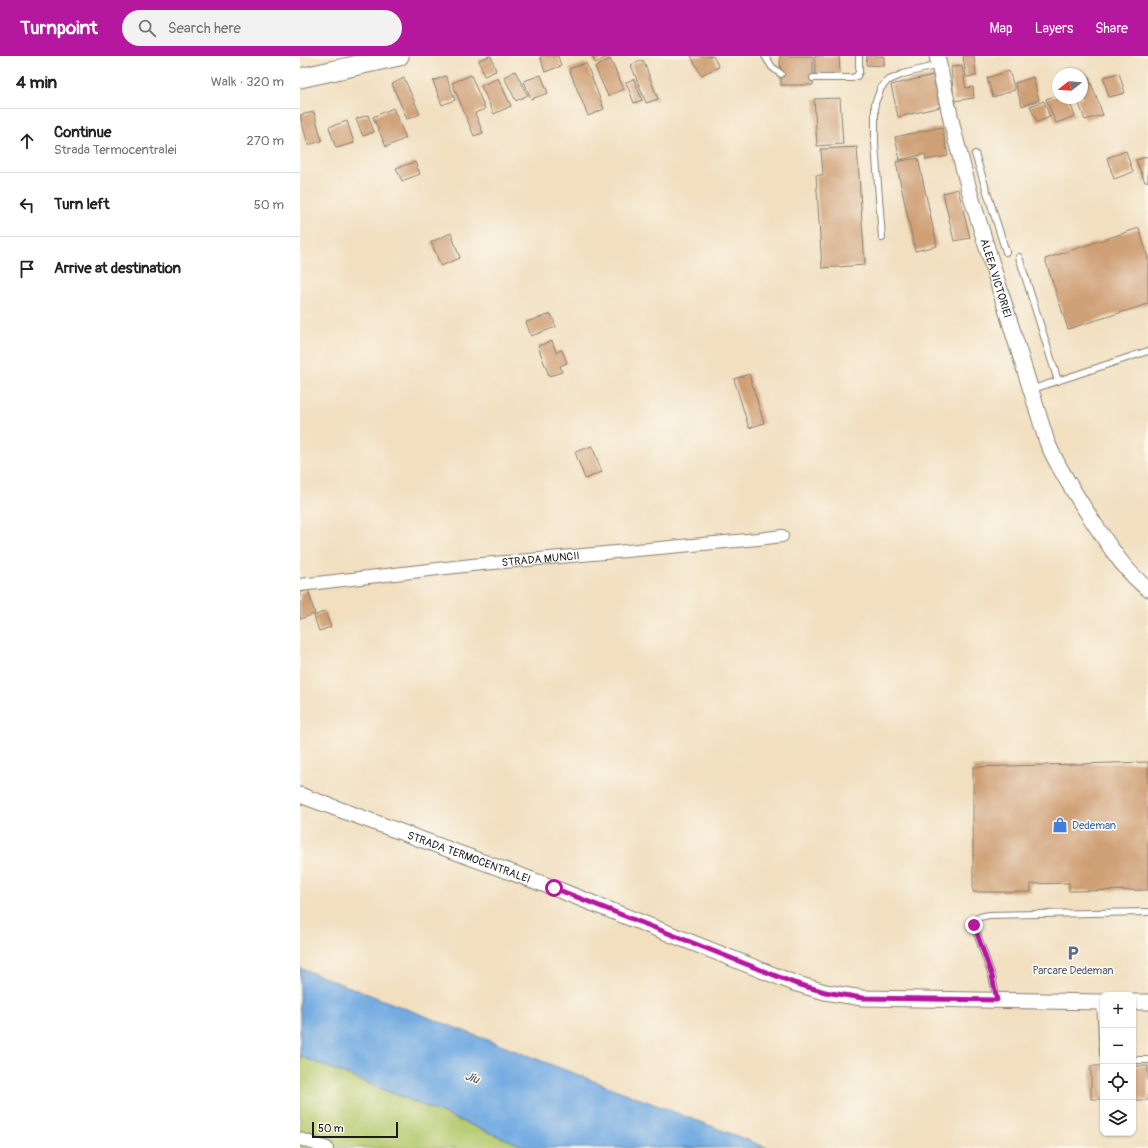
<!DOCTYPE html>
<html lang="en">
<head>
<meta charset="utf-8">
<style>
  :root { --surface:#fff; --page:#f2f2f2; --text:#202124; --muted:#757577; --line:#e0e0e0; --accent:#b5179e }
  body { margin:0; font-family:Pangolin,sans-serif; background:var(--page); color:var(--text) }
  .controls { position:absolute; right:12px; bottom:12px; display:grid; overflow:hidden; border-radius:8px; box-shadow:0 1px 3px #0004 }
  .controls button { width:36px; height:36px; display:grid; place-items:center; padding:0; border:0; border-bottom:1px solid var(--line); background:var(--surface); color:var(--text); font:20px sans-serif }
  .compass { position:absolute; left:752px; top:12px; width:36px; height:36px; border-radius:50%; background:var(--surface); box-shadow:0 1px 3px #0004; rotate:253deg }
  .scale { position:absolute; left:12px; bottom:10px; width:86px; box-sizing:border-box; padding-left:4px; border:2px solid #1c1c1c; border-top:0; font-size:11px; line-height:14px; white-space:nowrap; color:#1c1c1c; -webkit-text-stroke:3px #fbf7ec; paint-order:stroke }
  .stop { position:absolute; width:12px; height:12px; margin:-9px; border:3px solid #b5179e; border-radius:50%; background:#fff }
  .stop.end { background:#b5179e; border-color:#fff; box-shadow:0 1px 4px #0008 }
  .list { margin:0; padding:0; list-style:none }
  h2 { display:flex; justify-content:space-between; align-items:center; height:52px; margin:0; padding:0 16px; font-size:17px }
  h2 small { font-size:13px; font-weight:400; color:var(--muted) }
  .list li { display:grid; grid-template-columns:26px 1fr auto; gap:12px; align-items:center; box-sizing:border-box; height:64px; padding:0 16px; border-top:1px solid var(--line) }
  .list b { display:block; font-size:15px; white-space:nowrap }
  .list p { margin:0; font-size:13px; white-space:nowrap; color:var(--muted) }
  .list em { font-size:13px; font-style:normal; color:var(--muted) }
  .icon { flex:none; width:22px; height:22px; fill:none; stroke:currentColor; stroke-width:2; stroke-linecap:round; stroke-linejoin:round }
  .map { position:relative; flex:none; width:848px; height:1092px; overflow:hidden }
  header { display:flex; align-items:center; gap:24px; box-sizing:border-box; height:56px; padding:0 20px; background:var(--accent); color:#fff }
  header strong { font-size:19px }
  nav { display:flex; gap:22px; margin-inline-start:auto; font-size:14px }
  .search { width:280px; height:36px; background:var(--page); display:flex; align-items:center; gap:10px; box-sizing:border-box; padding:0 14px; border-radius:22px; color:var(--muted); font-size:15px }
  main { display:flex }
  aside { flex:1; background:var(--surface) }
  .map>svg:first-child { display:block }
</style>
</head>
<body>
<header>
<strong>Turnpoint</strong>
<div class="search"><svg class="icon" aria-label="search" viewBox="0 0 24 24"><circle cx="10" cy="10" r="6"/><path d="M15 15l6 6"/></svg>Search here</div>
<nav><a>Map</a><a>Layers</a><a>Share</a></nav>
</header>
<main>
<aside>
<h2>4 min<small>Walk · 320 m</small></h2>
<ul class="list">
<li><svg class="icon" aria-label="ahead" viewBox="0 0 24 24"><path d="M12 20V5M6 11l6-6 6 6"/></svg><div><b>Continue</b><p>Strada Termocentralei</p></div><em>270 m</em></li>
<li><svg class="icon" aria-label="left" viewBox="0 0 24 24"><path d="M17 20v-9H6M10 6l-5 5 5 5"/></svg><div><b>Turn left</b></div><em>50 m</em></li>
<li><svg class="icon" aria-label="arrive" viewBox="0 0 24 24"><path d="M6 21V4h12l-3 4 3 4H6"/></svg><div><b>Arrive at destination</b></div></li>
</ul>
</aside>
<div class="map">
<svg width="848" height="1092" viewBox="0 0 848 1092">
  <rect width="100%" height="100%" fill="#fbf7ec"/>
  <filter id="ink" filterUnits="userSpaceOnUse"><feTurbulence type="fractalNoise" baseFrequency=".025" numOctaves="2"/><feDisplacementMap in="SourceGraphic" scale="8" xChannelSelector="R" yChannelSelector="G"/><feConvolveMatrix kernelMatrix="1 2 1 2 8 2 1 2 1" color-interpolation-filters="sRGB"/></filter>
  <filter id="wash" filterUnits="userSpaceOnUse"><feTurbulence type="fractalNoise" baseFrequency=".012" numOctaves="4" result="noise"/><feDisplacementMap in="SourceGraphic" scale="16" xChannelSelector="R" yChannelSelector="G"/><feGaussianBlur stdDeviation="0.9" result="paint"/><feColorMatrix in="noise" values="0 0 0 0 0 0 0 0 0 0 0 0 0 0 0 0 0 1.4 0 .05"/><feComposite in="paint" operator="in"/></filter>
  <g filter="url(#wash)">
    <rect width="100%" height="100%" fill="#f1dfc0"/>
    <path fill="#b4c96d" stroke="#687244" d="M0,1000L228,1092H0Z"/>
    <path fill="#73abe2" stroke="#48647f" d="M0,912L468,1092H228L0,1000Z"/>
    <g id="blocks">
      <g fill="#cf9f75">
        <path d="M189,0H191L196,15L184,20L179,4Z"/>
        <path d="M240,0H258L261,10L245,16Z"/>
        <path d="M292,0H309L295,7Z"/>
        <path d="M391,0H413L419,11L401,19Z"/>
        <path d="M480,0H513V29H481Z"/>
        <path d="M515,0H539L540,18L515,19Z"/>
        <path d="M567,0H584V10L566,9Z"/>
        <path d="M663,0H674L676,20L666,21Z"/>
        <path d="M310,3L324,33L308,40L295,11Z"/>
        <path d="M343,4L358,43L346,47L331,9Z"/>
        <path d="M286,7L304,53L288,60L269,13Z"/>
        <path d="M662,10L666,32L673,31L674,42L654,45L651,11Z"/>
        <path d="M215,15L228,39L216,45L204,21Z"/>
        <path d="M709,15L715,34L693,41L687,22Z"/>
        <path d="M819,17L825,37L809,41L803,21Z"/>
        <path d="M171,19L185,53L175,57L183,77L174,80L152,27Z"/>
        <path d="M241,19L248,37L231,43L224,25Z"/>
        <path d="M633,19L640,51L598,61L591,29Z"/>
        <path d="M788,19L803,59L785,64L777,42H782V21Z"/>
        <path d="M146,20L155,44L142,49L133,25Z"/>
        <path d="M733,21L739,44L722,50L715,27Z"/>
        <path d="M104,22L120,58L107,63L92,28Z"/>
        <path d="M198,22L211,50L194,58L181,30Z"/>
        <path d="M334,23L342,44L334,47L326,26Z"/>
        <path d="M758,39V42H768L775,60L756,67L746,43Z"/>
        <path d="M540,42L543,88L517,90L514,43Z"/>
        <path d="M744,45L750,61L737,66L730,50Z"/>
        <path d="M93,52L106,82L86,91L73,61Z"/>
        <path d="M14,56L22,85L8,89L0,59Z"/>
        <path d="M68,59L74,76L63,80L56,63Z"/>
        <path d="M47,65L54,87L36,92L29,71Z"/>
        <path d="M642,71L648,100L626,104L625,98L600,104L595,81Z"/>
        <path d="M557,91L565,209L522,212L516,119H523L521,93Z"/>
        <path d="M826,95L833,116L814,123L807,102Z"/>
        <path d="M848,100V125L845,126L836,104Z"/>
        <path d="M618,102L637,190L615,195L596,106Z"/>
        <path d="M115,106L120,118L102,125L96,112Z"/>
        <path d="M658,133L670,182L654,185L643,137Z"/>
        <path d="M839,172L848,202V248L768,273L745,203Z"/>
        <path d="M151,177L160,202L141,210L131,186Z"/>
        <path d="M251,258L256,271L231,280L226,266Z"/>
        <path d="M252,285L256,296L262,294L267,307L260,310L262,316L249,320L238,290Z"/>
        <path d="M449,318L464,367L449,372L434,323Z"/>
        <path d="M292,390L302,416L285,423L275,396Z"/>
        <path d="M8,534L15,558L0,563V537Z"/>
        <path d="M25,555L31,571L19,575L14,560Z"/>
        <path d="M848,706V834L769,835V827L731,828V836H673V711Z"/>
        <rect x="791" y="1010" width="12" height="33"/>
        <rect x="833" y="1010" width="15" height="34"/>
      </g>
    </g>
  </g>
  <g filter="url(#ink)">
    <use href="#blocks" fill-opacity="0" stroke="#867e6e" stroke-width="1"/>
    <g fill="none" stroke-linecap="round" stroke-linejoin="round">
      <g stroke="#867e6e" stroke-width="8">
        <g id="service">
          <path d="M465,0L472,11L481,18"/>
          <path d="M513,22H552L557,20L559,16V0"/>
          <path d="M675,98L706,196"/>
          <path d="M582,182L575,88V47L581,32L587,25L603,18L638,9"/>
          <path d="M719,201L758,325"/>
          <path d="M730,334L848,295"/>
          <path d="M697,944L692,920L674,869L676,863L680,861L689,859L848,856"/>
          <path d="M800,946L803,998"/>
          <path d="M833,1004H848"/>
        </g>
      </g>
      <g stroke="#867e6e" stroke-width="14">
        <g id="minor">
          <path id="s1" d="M0,529L172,509L458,483L482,480"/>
          <path d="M0,1083L27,1092"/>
        </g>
      </g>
      <g stroke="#867e6e" stroke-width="17">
        <g id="tertiary">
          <path id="s2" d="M637,0L654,77L670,137L747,386C759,413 774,436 790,461C807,486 823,514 848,533"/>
          <path id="s3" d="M0,739L254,832L494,927L525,936L562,942L803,946"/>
          <path d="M833,946H848"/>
        </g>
      </g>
      <g stroke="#867e6e" stroke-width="21">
        <path id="primary" d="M0,22L99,0"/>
      </g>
      <use href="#service" stroke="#fff" stroke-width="6"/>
      <use href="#minor" stroke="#fff" stroke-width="12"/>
      <use href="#tertiary" stroke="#fff" stroke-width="15"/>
      <use href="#primary" stroke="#fff" stroke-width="19"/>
    </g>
  </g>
  <g fill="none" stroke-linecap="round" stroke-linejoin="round" filter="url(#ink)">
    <path stroke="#b5179e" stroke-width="5" d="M254,832L494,927L525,936L562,942L697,944L692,920L674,869"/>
  </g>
  <defs>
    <g id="shop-bare" transform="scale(1.2)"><path d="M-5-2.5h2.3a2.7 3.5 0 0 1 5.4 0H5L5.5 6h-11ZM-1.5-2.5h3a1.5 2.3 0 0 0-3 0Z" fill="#3f7fe0" stroke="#fbf7ec" stroke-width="2.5" paint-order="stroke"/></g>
    <g id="parking-bare" transform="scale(1.2)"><path d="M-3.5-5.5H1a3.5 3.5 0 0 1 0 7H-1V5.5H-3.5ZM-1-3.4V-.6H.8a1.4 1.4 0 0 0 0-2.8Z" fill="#5c6f8a" stroke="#fbf7ec" stroke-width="2.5" paint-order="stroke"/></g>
  </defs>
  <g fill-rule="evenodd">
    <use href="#shop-bare" x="760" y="769"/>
    <use href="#parking-bare" x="773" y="897"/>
  </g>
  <g text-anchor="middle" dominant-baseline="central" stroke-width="3.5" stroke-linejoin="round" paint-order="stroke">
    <g font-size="11" fill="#1c1c1c" stroke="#fbf7ec">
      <text stroke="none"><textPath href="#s2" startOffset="230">ALEEA VICTORIEI</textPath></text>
      <text stroke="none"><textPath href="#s1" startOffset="242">STRADA MUNCII</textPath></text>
      <text stroke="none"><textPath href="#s3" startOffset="180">STRADA TERMOCENTRALEI</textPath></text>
    </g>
    <g font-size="11" fill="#366cbe" stroke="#fbf7ec" text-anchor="start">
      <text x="772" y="769">Dedeman</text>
    </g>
    <g font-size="11" fill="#4e5e75" stroke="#fbf7ec">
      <text x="773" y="914">Parcare Dedeman</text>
    </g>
    <g font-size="12" font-style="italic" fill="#3f556b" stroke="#fbf7ec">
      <text transform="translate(172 1022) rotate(22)">Jiu</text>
    </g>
  </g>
</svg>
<div class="controls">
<button>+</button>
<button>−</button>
<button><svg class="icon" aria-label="locate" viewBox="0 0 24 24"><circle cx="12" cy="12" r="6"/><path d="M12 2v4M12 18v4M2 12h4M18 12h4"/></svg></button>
<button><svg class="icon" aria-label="layers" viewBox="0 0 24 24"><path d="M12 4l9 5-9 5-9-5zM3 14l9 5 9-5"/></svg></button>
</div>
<svg class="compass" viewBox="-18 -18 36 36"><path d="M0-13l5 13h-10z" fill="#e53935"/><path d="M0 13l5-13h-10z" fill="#757577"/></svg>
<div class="scale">50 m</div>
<div class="stop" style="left:254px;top:832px"></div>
<div class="stop end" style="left:674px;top:869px"></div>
</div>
</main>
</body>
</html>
